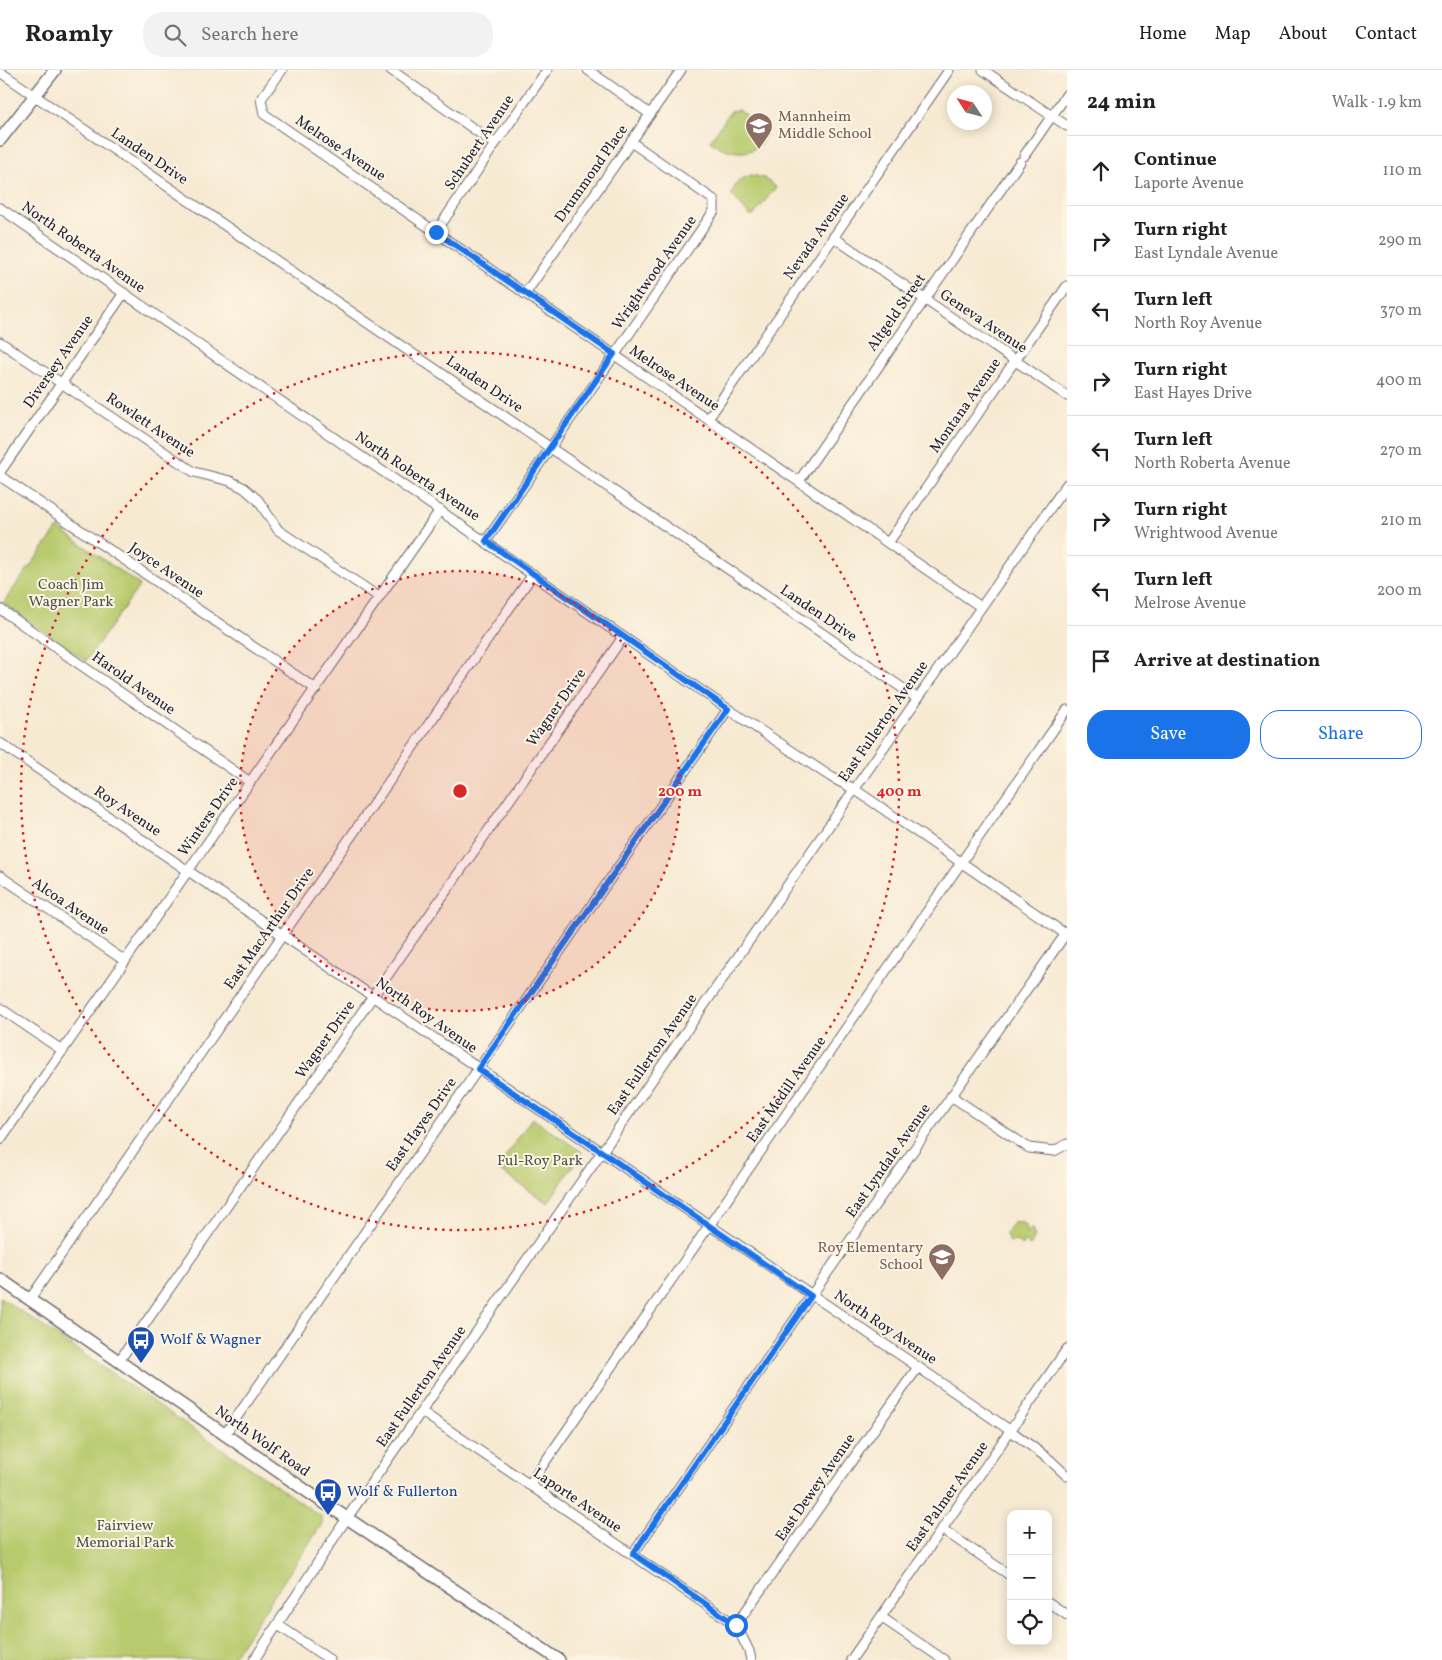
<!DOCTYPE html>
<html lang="en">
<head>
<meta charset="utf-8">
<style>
  :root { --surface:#fff; --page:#f2f2f2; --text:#222; --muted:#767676; --line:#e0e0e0; --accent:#1a73e8 }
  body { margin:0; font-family:Vollkorn,serif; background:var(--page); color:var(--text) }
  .controls { position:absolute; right:15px; bottom:15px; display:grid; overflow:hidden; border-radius:10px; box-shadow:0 2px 12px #0003 }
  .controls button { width:45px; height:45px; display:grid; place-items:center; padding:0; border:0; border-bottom:1px solid var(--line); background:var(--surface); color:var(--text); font:25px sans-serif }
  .compass { position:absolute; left:947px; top:15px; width:45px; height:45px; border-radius:50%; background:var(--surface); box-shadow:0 2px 12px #0003; rotate:306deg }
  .stop { position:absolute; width:15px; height:15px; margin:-11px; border:4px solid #1a73e8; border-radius:50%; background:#fff }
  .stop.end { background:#1a73e8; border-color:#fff; box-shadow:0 1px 5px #0008 }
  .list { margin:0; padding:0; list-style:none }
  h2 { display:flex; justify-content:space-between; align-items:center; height:65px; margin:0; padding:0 20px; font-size:21px }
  h2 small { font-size:16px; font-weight:400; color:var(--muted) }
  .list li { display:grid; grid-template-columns:32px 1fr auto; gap:15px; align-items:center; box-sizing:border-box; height:70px; padding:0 20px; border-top:1px solid var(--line) }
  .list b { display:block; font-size:19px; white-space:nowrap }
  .list p { margin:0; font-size:16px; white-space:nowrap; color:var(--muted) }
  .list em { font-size:16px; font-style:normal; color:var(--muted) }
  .actions { display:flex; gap:10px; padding:15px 20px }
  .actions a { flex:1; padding:11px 0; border:1px solid var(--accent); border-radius:20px; text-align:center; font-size:18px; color:var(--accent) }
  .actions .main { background:var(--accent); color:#fff }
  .icon { flex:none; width:28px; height:28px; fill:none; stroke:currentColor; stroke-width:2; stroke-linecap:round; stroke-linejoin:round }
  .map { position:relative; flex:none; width:1067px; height:1590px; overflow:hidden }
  header { display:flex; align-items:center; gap:30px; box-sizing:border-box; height:70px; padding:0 25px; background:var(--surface); border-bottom:1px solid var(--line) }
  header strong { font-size:24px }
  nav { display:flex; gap:28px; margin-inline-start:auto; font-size:18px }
  .search { width:350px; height:45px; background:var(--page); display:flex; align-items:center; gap:12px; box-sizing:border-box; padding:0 18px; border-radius:20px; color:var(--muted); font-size:19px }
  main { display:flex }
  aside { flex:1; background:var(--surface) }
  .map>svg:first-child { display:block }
</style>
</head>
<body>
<header>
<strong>Roamly</strong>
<div class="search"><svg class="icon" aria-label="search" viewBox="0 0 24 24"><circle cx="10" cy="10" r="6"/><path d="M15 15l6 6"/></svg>Search here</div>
<nav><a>Home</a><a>Map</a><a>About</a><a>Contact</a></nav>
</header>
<main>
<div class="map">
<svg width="1067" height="1590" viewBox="0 0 1067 1590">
  <rect width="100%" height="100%" fill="#fcf5e5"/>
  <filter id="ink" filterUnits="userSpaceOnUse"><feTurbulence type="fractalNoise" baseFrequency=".02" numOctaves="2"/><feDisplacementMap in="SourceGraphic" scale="10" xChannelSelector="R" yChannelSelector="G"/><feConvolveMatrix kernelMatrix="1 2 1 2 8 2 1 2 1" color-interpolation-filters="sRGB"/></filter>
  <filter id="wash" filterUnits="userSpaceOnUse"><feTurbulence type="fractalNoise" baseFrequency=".0096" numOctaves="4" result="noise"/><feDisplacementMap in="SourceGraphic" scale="20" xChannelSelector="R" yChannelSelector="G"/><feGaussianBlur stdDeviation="1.12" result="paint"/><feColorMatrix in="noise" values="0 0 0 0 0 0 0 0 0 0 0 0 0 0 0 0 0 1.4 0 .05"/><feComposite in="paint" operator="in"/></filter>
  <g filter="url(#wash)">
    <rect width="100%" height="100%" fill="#f7ead3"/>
    <g fill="#b8ca6d" stroke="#6d7654">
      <path d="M739,40L767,60C759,89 731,86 710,71L731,41Z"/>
      <path d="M752,105L764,108L776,117L754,145H749L732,125C734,113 741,108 752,105Z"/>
      <path d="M58,458L140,515L86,591L3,533Z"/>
      <path d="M532,1048L582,1082L548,1133L497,1099Z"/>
      <path d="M1020,1152L1026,1155V1164L1032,1158L1035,1167L1030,1176L1024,1171L1022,1176L1016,1171L1010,1172L1005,1163L1013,1153Z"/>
      <path d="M0,1227L322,1447V1454L231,1590H0Z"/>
    </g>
  </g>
  <g filter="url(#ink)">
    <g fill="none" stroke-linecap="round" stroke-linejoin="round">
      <g stroke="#6d6870" stroke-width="11">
        <g id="minor">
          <path d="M282,0L261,29L264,44L981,537"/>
          <path d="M391,0L495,74"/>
          <path d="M588,0L650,44"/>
          <path d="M983,0L1067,56"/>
          <path d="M0,2L917,628"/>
          <path d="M1024,86L1067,24"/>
          <path d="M0,138L728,639L831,707L854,719L1067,865"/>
          <path d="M436,162L495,74L547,0"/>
          <path d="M833,167L1067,326"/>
          <path d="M525,224L681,0"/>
          <path d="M0,272L194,402L230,411L244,418L258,430L278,460L379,527"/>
          <path d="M708,349L949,0"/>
          <path d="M0,402L124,223"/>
          <path d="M0,406L316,619"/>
          <path d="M799,411L1020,92"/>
          <path d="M486,471L714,141V130L631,72"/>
          <path d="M888,473L1067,216"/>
          <path d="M0,539L250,712"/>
          <path d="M0,673L918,1297L1011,1361L1050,1390L1067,1406"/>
          <path d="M0,806L125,891"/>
          <path d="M0,938L63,981"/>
          <path d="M951,1026L1029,1078L1054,1081L1067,1074"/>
          <path d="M0,1070L440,440"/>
          <path d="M30,1229L533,504"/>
          <path d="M119,1291L623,567"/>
          <path d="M422,1342L736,1555L749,1581L751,1590"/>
          <path d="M225,1364L728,639"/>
          <path d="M529,1415L1067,640"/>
          <path d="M942,1459L1011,1506"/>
          <path d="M633,1484L811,1226L1067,862"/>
          <path d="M1048,1532L1067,1545"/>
          <path d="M881,1547L944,1590"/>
          <path d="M278,1555L330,1590"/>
          <path d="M736,1555L918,1297"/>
          <path d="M254,1590L347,1448L1067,414"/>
          <path d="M851,1590L1067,1279"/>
        </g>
      </g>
      <g stroke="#6d6870" stroke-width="14">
        <g id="major">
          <path d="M0,70L55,0"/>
          <path d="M0,1209L308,1422L559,1590"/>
        </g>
      </g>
      <use href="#minor" stroke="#fff" stroke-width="9"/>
      <use href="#major" stroke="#fff" stroke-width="11"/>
    </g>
  </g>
  <g fill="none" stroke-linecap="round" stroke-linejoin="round" filter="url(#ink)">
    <path stroke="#1a73e8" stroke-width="6" d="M436,162L614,284L486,471L728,639L478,999L602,1082L811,1226L633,1484L736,1555"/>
  </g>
  <circle cx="460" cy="721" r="220" fill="#d62828" fill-opacity=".12"/>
  <g fill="none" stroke="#d62828" stroke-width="2.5" stroke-dasharray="2.5 5">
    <circle cx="460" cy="721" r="220"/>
    <circle cx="460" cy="721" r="439"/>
  </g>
  <defs>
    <g id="school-pin" transform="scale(1.4375)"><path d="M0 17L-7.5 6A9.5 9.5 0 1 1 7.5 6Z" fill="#8d6e63" stroke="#fcf5e5"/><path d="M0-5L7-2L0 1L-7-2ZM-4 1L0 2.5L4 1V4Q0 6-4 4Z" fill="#fff"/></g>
    <g id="bus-pin" transform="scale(1.4375)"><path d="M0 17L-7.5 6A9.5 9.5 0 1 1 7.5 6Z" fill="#1a4fb4" stroke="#fcf5e5"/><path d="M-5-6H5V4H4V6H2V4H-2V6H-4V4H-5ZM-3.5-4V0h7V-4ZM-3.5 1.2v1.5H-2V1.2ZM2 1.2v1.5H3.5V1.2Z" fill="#fff"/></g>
  </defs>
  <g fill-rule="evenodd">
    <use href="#school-pin" x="759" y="56"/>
    <use href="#school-pin" x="942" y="1187"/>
    <use href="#bus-pin" x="141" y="1270"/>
    <use href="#bus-pin" x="328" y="1422"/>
  </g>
  <g text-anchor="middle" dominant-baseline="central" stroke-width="4" stroke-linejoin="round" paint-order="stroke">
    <g font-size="15" fill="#785e54" stroke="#fcf5e5" text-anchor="start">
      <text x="778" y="47">Mannheim<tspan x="778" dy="17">Middle School</tspan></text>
      <text x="923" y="1178" text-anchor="end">Roy Elementary<tspan x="923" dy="17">School</tspan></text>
    </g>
    <g font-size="15" fill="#22223b" stroke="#fcf5e5">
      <text transform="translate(480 73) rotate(-56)">Schubert Avenue</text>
      <text transform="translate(340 79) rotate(34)">Melrose Avenue</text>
      <text transform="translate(149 87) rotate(34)">Landen Drive</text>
      <text transform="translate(592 104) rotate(-55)">Drummond Place</text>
      <text transform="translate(817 167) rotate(-55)">Nevada Avenue</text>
      <text transform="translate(83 178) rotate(35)">North Roberta Avenue</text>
      <text transform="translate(655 203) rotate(-55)">Wrightwood Avenue</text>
      <text transform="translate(897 243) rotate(-55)">Altgeld Street</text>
      <text transform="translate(983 252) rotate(34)">Geneva Avenue</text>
      <text transform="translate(59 292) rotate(-55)">Diversey Avenue</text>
      <text transform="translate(674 309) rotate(34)">Melrose Avenue</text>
      <text transform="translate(484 315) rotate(34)">Landen Drive</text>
      <text transform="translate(966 336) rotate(-55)">Montana Avenue</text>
      <text transform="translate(150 356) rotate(34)">Rowlett Avenue</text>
      <text transform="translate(417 407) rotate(34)">North Roberta Avenue</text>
      <text transform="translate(166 501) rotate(34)">Joyce Avenue</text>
      <text transform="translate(818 544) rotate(34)">Landen Drive</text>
      <text transform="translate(133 614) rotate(35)">Harold Avenue</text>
      <text transform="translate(557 638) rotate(-55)">Wagner Drive</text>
      <text transform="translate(884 652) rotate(-55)">East Fullerton Avenue</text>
      <text transform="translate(127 742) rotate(34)">Roy Avenue</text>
      <text transform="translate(209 747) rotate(-55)">Winters Drive</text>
      <text transform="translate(70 837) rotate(34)">Alcoa Avenue</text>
      <text transform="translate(270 859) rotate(-55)">East MacArthur Drive</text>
      <text transform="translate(426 946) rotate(35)">North Roy Avenue</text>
      <text transform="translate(326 970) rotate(-55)">Wagner Drive</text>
      <text transform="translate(653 985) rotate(-55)">East Fullerton Avenue</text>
      <text transform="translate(787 1020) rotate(-55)">East Medill Avenue</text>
      <text transform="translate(422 1055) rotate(-55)">East Hayes Drive</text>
      <text transform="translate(889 1091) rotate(-55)">East Lyndale Avenue</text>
      <text transform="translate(885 1258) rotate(34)">North Roy Avenue</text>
      <text transform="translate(422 1317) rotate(-55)">East Fullerton Avenue</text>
      <text transform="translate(262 1372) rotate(35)">North Wolf Road</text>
      <text transform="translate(816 1418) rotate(-55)">East Dewey Avenue</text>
      <text transform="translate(948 1427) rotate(-55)">East Palmer Avenue</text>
      <text transform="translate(577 1431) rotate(34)">Laporte Avenue</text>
    </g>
    <g font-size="15" fill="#4f544a" stroke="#fcf5e5">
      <text x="71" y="515">Coach Jim<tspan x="71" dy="17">Wagner Park</tspan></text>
      <text x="540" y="1091">Ful-Roy Park</text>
      <text x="125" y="1456">Fairview<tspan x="125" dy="17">Memorial Park</tspan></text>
    </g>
    <g font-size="15" fill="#164399" stroke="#fcf5e5" text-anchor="start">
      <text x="160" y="1270">Wolf &amp; Wagner</text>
      <text x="347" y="1422">Wolf &amp; Fullerton</text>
    </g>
  </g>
  <circle cx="460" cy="721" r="8" fill="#d62828" stroke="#fcf5e5" stroke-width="2.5"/>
  <g font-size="15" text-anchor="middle" font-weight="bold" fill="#d62828" stroke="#fcf5e5" stroke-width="4" stroke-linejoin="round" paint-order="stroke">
    <text x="680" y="726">200 m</text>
    <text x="899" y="726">400 m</text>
  </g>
</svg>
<div class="controls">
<button>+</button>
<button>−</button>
<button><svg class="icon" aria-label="locate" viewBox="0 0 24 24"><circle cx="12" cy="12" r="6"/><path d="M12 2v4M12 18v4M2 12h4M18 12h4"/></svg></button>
</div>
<svg class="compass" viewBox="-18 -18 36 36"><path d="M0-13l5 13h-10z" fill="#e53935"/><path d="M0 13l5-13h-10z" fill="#767676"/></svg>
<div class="stop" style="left:736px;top:1555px"></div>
<div class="stop end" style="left:436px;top:162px"></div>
</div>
<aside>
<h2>24 min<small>Walk · 1.9 km</small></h2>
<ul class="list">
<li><svg class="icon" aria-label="ahead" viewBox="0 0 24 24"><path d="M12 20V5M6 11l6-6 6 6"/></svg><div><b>Continue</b><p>Laporte Avenue</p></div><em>110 m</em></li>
<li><svg class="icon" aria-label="right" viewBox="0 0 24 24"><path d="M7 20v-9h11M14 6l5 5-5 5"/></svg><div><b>Turn right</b><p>East Lyndale Avenue</p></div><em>290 m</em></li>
<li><svg class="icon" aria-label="left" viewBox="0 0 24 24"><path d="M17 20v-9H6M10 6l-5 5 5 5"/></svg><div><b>Turn left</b><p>North Roy Avenue</p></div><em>370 m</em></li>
<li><svg class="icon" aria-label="right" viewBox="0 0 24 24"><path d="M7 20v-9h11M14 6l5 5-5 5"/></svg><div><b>Turn right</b><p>East Hayes Drive</p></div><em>400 m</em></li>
<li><svg class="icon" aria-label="left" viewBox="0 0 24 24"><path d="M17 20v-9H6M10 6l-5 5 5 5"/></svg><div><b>Turn left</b><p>North Roberta Avenue</p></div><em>270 m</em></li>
<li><svg class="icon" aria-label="right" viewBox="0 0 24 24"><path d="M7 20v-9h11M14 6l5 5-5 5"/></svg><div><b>Turn right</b><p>Wrightwood Avenue</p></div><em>210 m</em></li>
<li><svg class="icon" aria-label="left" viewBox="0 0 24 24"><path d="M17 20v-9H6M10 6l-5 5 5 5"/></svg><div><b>Turn left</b><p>Melrose Avenue</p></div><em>200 m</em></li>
<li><svg class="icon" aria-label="arrive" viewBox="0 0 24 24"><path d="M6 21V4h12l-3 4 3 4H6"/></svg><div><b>Arrive at destination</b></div></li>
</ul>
<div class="actions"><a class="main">Save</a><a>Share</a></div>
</aside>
</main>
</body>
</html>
